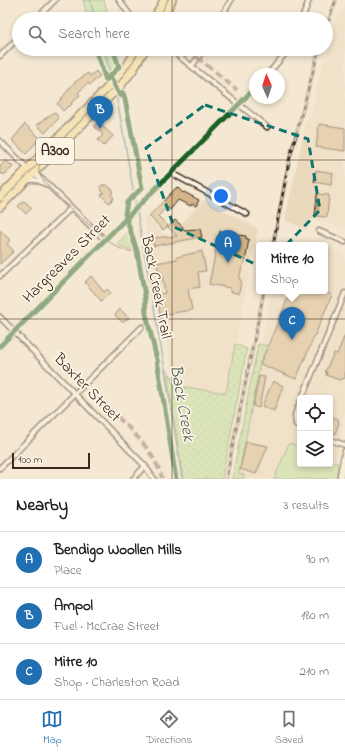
<!DOCTYPE html>
<html lang="en">
<head>
<meta charset="utf-8">
<style>
  :root { --surface:#fff; --page:#f6f6f6; --text:#202124; --muted:#757577; --line:#e0e0e0; --accent:#1f6fb2 }
  body { margin:0; font-family:"Indie Flower",sans-serif; background:var(--page); color:var(--text) }
  .controls { position:absolute; right:12px; bottom:12px; display:grid; overflow:hidden; border-radius:4px; box-shadow:0 2px 6px #0003 }
  .controls button { width:36px; height:36px; display:grid; place-items:center; padding:0; border:0; border-bottom:1px solid var(--line); background:var(--surface); color:var(--text); font:20px sans-serif }
  .compass { position:absolute; left:249px; top:68px; width:36px; height:36px; border-radius:50%; background:var(--surface); box-shadow:0 2px 6px #0003; rotate:357deg }
  .scale { position:absolute; left:12px; bottom:10px; width:78px; box-sizing:border-box; padding-left:4px; border:2px solid #3b2a1e; border-top:0; font-size:11px; line-height:14px; white-space:nowrap; color:#3b2a1e; -webkit-text-stroke:3px #fcf5e5; paint-order:stroke }
  .you { position:absolute; left:221px; top:196px; width:14px; height:14px; margin:-10px; border:3px solid #fff; border-radius:50%; background:#1a73e8; box-shadow:0 0 0 6px #1a73e833 }
  .badge { display:grid; place-items:center; width:26px; height:26px; border-radius:50%; background:var(--accent); color:#fff; font-size:13px; font-weight:700 }
  .pin { position:absolute; translate:-50% -33px; filter:drop-shadow(0 1px 2px #0008) }
  .pin::after { content:''; position:absolute; top:21px; width:14px; height:12px; background:inherit; clip-path:polygon(0 0,100% 0,50% 100%) }
  .popup { position:absolute; left:256px; top:242px; width:72px; height:52px; box-sizing:border-box; display:grid; place-content:center; border-radius:4px; background:var(--surface); filter:drop-shadow(0 1px 3px #0005); font-size:13px; white-space:nowrap; color:var(--muted) }
  .popup b { font-size:15px; color:var(--text) }
  .popup::after { content:''; position:absolute; left:50%; top:100%; margin-left:-8px; border:8px solid transparent; border-top-color:var(--surface) }
  .list { margin:0; padding:0; list-style:none }
  h2 { display:flex; justify-content:space-between; align-items:center; height:52px; margin:0; padding:0 16px; font-size:17px }
  h2 small { font-size:13px; font-weight:400; color:var(--muted) }
  .list li { display:grid; grid-template-columns:26px 1fr auto; gap:12px; align-items:center; box-sizing:border-box; height:56px; padding:0 16px; border-top:1px solid var(--line) }
  .list b { display:block; font-size:15px; white-space:nowrap }
  .list p { margin:0; font-size:13px; white-space:nowrap; color:var(--muted) }
  .list em { font-size:13px; font-style:normal; color:var(--muted) }
  .icon { flex:none; width:22px; height:22px; fill:none; stroke:currentColor; stroke-width:2; stroke-linecap:round; stroke-linejoin:round }
  .map { position:relative; flex:none; width:345px; height:479px; overflow:hidden }
  .search { position:absolute; background:var(--surface); box-shadow:0 2px 6px #0003; left:12px; right:12px; top:12px; height:44px; display:flex; align-items:center; gap:10px; box-sizing:border-box; padding:0 14px; border-radius:22px; color:var(--muted); font-size:15px }
  .sheet { height:220px; background:var(--surface) }
  nav { display:flex; justify-content:space-around; align-items:center; box-sizing:border-box; height:56px; border-top:1px solid var(--line); background:var(--surface); font-size:11px; color:var(--muted) }
  nav a { display:grid; justify-items:center; gap:2px }
  nav .on { color:var(--accent) }
  .map>svg:first-child { display:block }
</style>
</head>
<body>
<div class="map">
<svg width="345" height="479" viewBox="0 0 345 479">
  <defs>
    <pattern id="grass-dots" width="8" height="8" patternUnits="userSpaceOnUse"><rect width="8" height="8" fill="#badf99"/><path d="M2 2h.1M6 6h.1" fill="none" stroke="#a1c083" stroke-width="1.8" stroke-linecap="round"/></pattern>
    <pattern id="garden-furrows" width="10" height="10" patternUnits="userSpaceOnUse"><rect width="10" height="10" fill="#badf99"/><path d="M-1 1l2-2M0 10L10 0M9 11l2-2" fill="none" stroke="#a1c083"/></pattern>
  </defs>
  <rect width="100%" height="100%" fill="#f4e8d2"/>
  <filter id="ink" filterUnits="userSpaceOnUse"><feTurbulence type="fractalNoise" baseFrequency=".025" numOctaves="2"/><feDisplacementMap in="SourceGraphic" scale="8" xChannelSelector="R" yChannelSelector="G"/><feConvolveMatrix kernelMatrix="1 2 1 2 8 2 1 2 1" color-interpolation-filters="sRGB"/></filter>
  <g filter="url(#ink)">
    <g fill="#ead9bc">
      <path d="M345,6V230L326,222L309,219L307,230L285,220L306,122L311,118L319,79L333,34L332,33L339,12L342,14Z"/>
      <path d="M204,200L258,229L226,393L185,387L172,369L164,319H161L144,217H149L150,220L165,235H171Z"/>
      <path d="M325,247L345,255V411L336,463L330,460V398H300V447L289,443L274,479H243L244,475L239,474L260,364L268,346L262,344L272,291H325Z"/>
    </g>
    <g fill="url(#grass-dots)" stroke="#7a845c">
      <path d="M235,344L247,349L222,479H183L167,374C171,380 176,392 185,389V387L226,393Z"/>
      <path d="M258,344L268,346L260,364L239,474L244,475L243,479H232Z"/>
    </g>
    <g fill="#badf99" stroke="#7a845c">
      <path d="M83,0H104L109,19H88Z"/>
      <path d="M97,49H117L121,62L106,78Z"/>
      <path d="M289,443L300,447V464H330V460L338,464L336,479H274Z"/>
    </g>
    <path fill="url(#garden-furrows)" stroke="#7a845c" d="M130,230L134,248H125L117,244Z"/>
    <g fill="none" stroke-linecap="round" stroke-linejoin="round">
      <g stroke="#628b8f" stroke-width="1.5">
        <path d="M90,0L95,19"/>
        <path d="M104,49L112,79"/>
        <path d="M116,93L165,370L182,479"/>
        <path d="M166,370L179,386L183,388"/>
      </g>
    </g>
    <g fill="#d4b588" stroke="#3b2a1e">
      <path d="M96,71L100,76L90,85L88,83L78,93L80,95L71,103L72,104L69,107L68,106L63,111L57,104L74,83L88,73L90,76Z"/>
      <path d="M54,112L59,118L45,133L37,125Z"/>
      <path d="M98,122L113,136L104,146L98,140L103,135L94,126Z"/>
      <path d="M25,124L40,138L26,154L12,140Z"/>
      <path d="M319,124L345,128V151L316,147Z"/>
      <path d="M6,160L13,167L4,175L2,173L0,175V167Z"/>
      <path d="M316,170L333,173L331,185L314,182Z"/>
      <path d="M103,184L104,186L106,184L114,191L111,194L114,198L109,203L101,195L104,193L99,188Z"/>
      <path d="M177,187L183,193L184,192L199,200L196,206L192,204L191,206L178,200L170,210L167,207L158,216L168,226L163,230L149,216Z"/>
      <path d="M317,194L329,195L327,217L315,216Z"/>
      <path d="M24,201L32,208L26,214L18,206Z"/>
      <path d="M175,220L183,227V230L200,229L202,237L154,246L152,238L177,236L168,227Z"/>
      <path d="M0,230L10,240L7,244L14,251L0,264Z"/>
      <path d="M220,231L225,232L224,235L238,237V235L246,236V239H249L245,262L242,267L239,279L241,280L239,294L230,291V288L209,284Z"/>
      <path d="M202,251L206,271L198,272L200,287L188,289L192,310L160,315L157,295L165,293L162,275L159,276L157,263L177,259V257Z"/>
      <path d="M91,276L104,292L107,289L111,293L101,301L85,282Z"/>
      <path d="M291,291H323L332,295L296,379L260,364Z"/>
      <path d="M120,309L129,318L122,322L115,315Z"/>
      <path d="M345,335V378L339,380L326,375L327,372H325L334,353L337,354Z"/>
      <path d="M259,376L265,377L259,408L253,406Z"/>
      <path d="M273,381L283,386L274,411L262,406Z"/>
      <path d="M330,416L338,419L339,423L335,434L330,431Z"/>
      <path d="M246,442L268,446L256,474L240,469Z"/>
    </g>
    <g fill="none" stroke-linecap="round" stroke-linejoin="round">
      <g stroke="#3b2a1e" stroke-width="7">
        <g id="street">
          <path d="M119,0L133,19"/>
          <path d="M36,19L55,0"/>
          <path d="M220,19L231,0"/>
          <path d="M302,19L309,0"/>
          <path d="M170,49L267,127"/>
          <path d="M0,56L19,37"/>
          <path d="M192,66L204,49"/>
          <path d="M268,74L289,49"/>
          <path d="M0,141L28,169"/>
          <path d="M34,173L44,181L104,239"/>
          <path d="M171,173L247,214"/>
          <path d="M28,180H36L46,184"/>
          <path d="M319,231L345,242"/>
          <path d="M0,276L71,208"/>
          <path d="M0,317L145,466L154,479"/>
          <path d="M0,346L255,88"/>
          <path d="M302,398L345,293"/>
          <path d="M300,402L295,415L296,424L300,427"/>
          <path d="M330,440L345,445"/>
          <path d="M0,468L142,327"/>
          <path d="M133,479L145,466"/>
        </g>
      </g>
      <g stroke="#3b2a1e" stroke-width="8">
        <path id="secondary" d="M340,479L345,452"/>
      </g>
      <g stroke="#3b2a1e" stroke-width="10">
        <g id="highway">
          <path d="M154,19L164,0"/>
          <path d="M162,19L172,0"/>
          <path d="M0,197L113,82L127,66L137,49"/>
          <path d="M0,207L121,85L133,70L145,49"/>
        </g>
      </g>
      <use href="#street" stroke="#fcf5e5" stroke-width="4"/>
      <use href="#secondary" stroke="#fcf5e5" stroke-width="5.5"/>
      <use href="#highway" stroke="#fadf96" stroke-width="7"/>
      <g stroke="#3b2a1e" stroke-width="1">
        <path d="M158,19L168,0"/>
        <path d="M42,160C39,165 38,170 40,175C45,188 106,241 119,248C124,250 129,251 134,251"/>
        <path d="M0,203L118,83L141,49"/>
      </g>
      <g stroke="#3b2a1e" stroke-width="3">
        <g id="rail">
          <path d="M326,27L336,0"/>
          <path d="M273,245L289,161L319,49"/>
          <path d="M226,479L264,291"/>
        </g>
      </g>
      <use href="#rail" stroke="#fcf5e5" stroke-width="1.5" stroke-dasharray="4.5" stroke-linecap="butt"/>
      <g stroke="#8d6e63" stroke-width="4" stroke-dasharray="8 4" stroke-linecap="butt">
        <path d="M187,49L237,90"/>
        <path d="M91,392C116,417 152,443 162,478"/>
      </g>
      <g stroke="#fcf5e5" stroke-width="8">
        <g id="cycleway">
          <path d="M95,49L106,80L119,67L113,49"/>
          <path d="M110,76L120,96L123,93L125,99L142,188L127,202L125,214L137,251L145,296L146,314L157,360L176,479"/>
          <path d="M0,346L255,88"/>
        </g>
      </g>
      <use href="#cycleway" stroke="#1b5e20" stroke-width="5"/>
    </g>
  </g>
  <path d="M0 0H345V479H0ZM205,105L308,139L320,210L264,268L174,227L146,148Z" fill="#f4e8d2" fill-opacity=".55" fill-rule="evenodd"/>
  <path fill="none" stroke="#0f766e" stroke-width="3" stroke-dasharray="8 5" stroke-linejoin="round" d="M205,105L308,139L320,210L264,268L174,227L146,148Z"/>
  <path fill="none" stroke="#3b2a1e" stroke-width="1" stroke-opacity="0.55" d="M172,0V19M172,49V479M0,160H345M0,319H345"/>
  <g text-anchor="middle" dominant-baseline="central" stroke-width="3.5" stroke-linejoin="round" paint-order="stroke">
    <rect fill="#fcf5e5" stroke="#75675a" stroke-width="1" x="36" y="138" width="38" height="26" rx="3"/>
    <g font-size="15" font-weight="bold" fill="#3b2a1e">
      <text x="55" y="151">A300</text>
    </g>
    <g font-size="16" fill="#3b2a1e" stroke="#fcf5e5">
      <text transform="translate(67 259) rotate(-45)">Hargreaves Street</text>
      <text transform="translate(156 287) rotate(79)">Back Creek Trail</text>
      <text transform="translate(87 388) rotate(46)">Baxter Street</text>
    </g>
    <g font-size="17" font-style="italic" fill="#4e5a56" stroke="#fcf5e5">
      <text transform="translate(182 403) rotate(80)">Back Creek</text>
    </g>
  </g>
</svg>
<div class="controls">
<button><svg class="icon" aria-label="locate" viewBox="0 0 24 24"><circle cx="12" cy="12" r="6"/><path d="M12 2v4M12 18v4M2 12h4M18 12h4"/></svg></button>
<button><svg class="icon" aria-label="layers" viewBox="0 0 24 24"><path d="M12 4l9 5-9 5-9-5zM3 14l9 5 9-5"/></svg></button>
</div>
<svg class="compass" viewBox="-18 -18 36 36"><path d="M0-13l5 13h-10z" fill="#e53935"/><path d="M0 13l5-13h-10z" fill="#757577"/></svg>
<div class="scale">100 m</div>
<div class="you"></div>
<div class="pin badge" style="left:228px;top:263px">A</div>
<div class="pin badge" style="left:100px;top:129px">B</div>
<div class="pin badge" style="left:292px;top:340px">C</div>
<div class="popup"><b>Mitre 10</b>Shop</div>
<div class="search"><svg class="icon" aria-label="search" viewBox="0 0 24 24"><circle cx="10" cy="10" r="6"/><path d="M15 15l6 6"/></svg>Search here</div>
</div>
<section class="sheet">
<h2>Nearby<small>3 results</small></h2>
<ul class="list">
<li><span class="badge">A</span><div><b>Bendigo Woollen Mills</b><p>Place</p></div><em>90 m</em></li>
<li><span class="badge">B</span><div><b>Ampol</b><p>Fuel · McCrae Street</p></div><em>180 m</em></li>
<li><span class="badge">C</span><div><b>Mitre 10</b><p>Shop · Charleston Road</p></div><em>210 m</em></li>
</ul>
</section>
<nav>
<a class="on"><svg class="icon" aria-label="map" viewBox="0 0 24 24"><path d="M3 6l6-2 6 2 6-2v14l-6 2-6-2-6 2zM9 4v14M15 6v14"/></svg>Map</a>
<a><svg class="icon" aria-label="directions" viewBox="0 0 24 24"><path d="M12 3l9 9-9 9-9-9zM9 14v-3h6M13 9l2 2-2 2"/></svg>Directions</a>
<a><svg class="icon" aria-label="saved" viewBox="0 0 24 24"><path d="M7 4h10v16l-5-4-5 4z"/></svg>Saved</a>
</nav>
</body>
</html>
